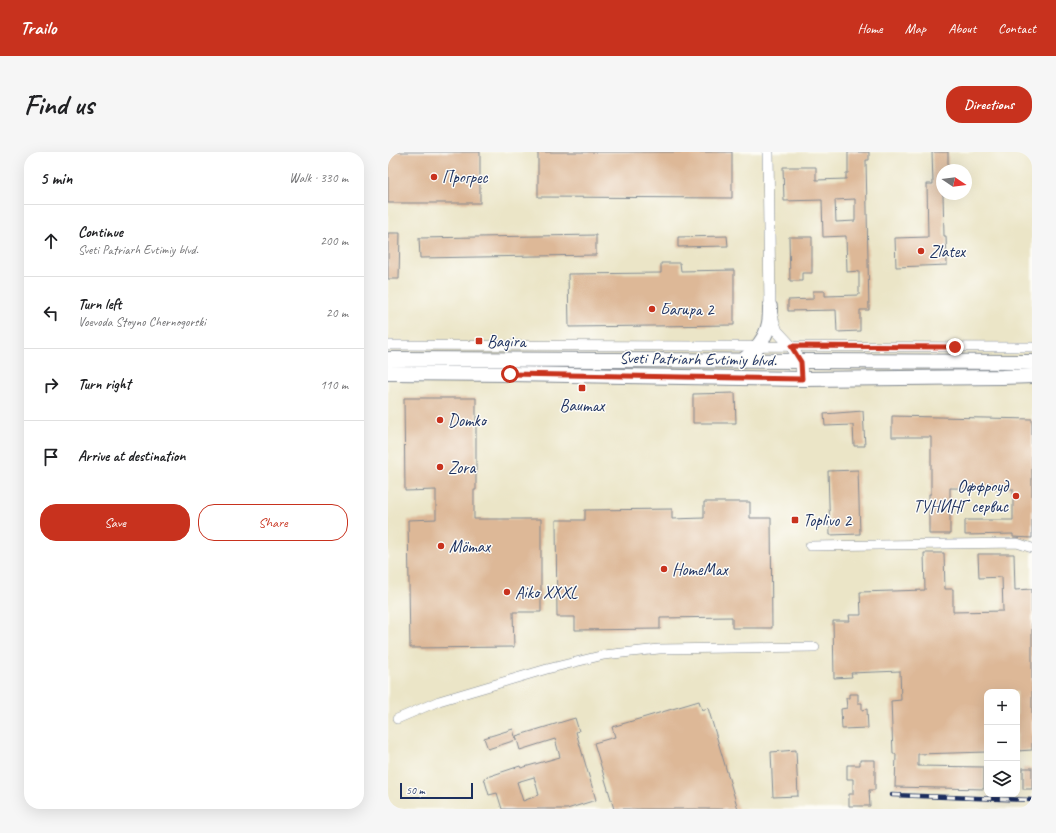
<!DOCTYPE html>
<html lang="en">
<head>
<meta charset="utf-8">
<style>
  :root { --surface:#fff; --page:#f6f6f6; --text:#202124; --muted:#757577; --line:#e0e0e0; --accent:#c8321e }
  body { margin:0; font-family:Caveat,sans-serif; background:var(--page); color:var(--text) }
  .controls { position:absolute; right:12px; bottom:12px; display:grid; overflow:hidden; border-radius:8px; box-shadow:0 4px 16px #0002 }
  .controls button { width:36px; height:36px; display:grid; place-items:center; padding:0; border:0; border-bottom:1px solid var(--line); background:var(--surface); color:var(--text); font:20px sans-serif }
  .compass { position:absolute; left:548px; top:12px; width:36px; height:36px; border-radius:50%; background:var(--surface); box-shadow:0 4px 16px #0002; rotate:103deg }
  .scale { position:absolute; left:12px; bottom:10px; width:73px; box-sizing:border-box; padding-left:4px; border:2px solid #1b2f5e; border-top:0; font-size:11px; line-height:14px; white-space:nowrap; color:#1b2f5e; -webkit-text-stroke:3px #fdfcf7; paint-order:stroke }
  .stop { position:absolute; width:12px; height:12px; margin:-9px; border:3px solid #c8321e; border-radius:50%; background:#fff }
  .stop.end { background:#c8321e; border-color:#fff; box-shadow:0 1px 4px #0008 }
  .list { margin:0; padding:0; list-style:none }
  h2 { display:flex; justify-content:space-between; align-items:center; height:52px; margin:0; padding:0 16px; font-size:17px }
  h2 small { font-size:13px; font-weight:400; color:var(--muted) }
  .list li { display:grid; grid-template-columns:26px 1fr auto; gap:12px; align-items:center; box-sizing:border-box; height:72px; padding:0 16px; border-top:1px solid var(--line) }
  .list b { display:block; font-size:15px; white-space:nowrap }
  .list p { margin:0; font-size:13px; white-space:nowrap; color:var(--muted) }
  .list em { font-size:13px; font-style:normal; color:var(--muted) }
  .actions { display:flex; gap:8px; padding:12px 16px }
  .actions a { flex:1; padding:9px 0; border:1px solid var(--accent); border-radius:16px; text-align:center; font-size:14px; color:var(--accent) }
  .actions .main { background:var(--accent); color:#fff }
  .icon { flex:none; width:22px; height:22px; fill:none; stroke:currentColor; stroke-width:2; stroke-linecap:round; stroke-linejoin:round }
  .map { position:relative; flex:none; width:644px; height:657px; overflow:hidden; border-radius:16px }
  header { display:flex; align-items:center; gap:24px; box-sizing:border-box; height:56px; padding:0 20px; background:var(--accent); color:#fff }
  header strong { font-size:19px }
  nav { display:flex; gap:22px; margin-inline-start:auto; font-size:14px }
  .intro { display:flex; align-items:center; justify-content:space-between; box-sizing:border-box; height:96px; padding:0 24px }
  h1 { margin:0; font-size:28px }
  .button { padding:10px 18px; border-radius:16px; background:var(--accent); color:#fff; font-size:14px; font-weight:700 }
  main { display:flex; gap:24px; padding:0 24px }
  aside { flex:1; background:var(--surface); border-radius:16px; box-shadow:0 4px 16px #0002 }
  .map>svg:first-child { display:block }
</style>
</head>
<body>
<header>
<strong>Trailo</strong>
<nav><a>Home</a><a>Map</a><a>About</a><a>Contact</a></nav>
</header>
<div class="intro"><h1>Find us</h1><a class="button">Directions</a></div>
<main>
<aside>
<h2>5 min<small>Walk · 330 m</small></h2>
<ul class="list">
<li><svg class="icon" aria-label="ahead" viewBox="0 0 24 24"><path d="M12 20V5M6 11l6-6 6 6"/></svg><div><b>Continue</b><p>Sveti Patriarh Evtimiy blvd.</p></div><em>200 m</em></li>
<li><svg class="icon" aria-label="left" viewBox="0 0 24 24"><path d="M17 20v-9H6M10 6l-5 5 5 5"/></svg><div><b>Turn left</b><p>Voevoda Stoyno Chernogorski</p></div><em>20 m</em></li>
<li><svg class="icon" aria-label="right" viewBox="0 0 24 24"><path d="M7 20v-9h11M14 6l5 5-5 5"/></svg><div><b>Turn right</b></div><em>110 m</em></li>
<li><svg class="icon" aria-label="arrive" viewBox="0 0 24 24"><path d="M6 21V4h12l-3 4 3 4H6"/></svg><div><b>Arrive at destination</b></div></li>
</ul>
<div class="actions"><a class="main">Save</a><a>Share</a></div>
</aside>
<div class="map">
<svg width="644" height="657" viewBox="0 0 644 657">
  <rect width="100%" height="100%" fill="#fdfcf7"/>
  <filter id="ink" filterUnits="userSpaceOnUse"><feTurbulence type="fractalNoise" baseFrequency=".025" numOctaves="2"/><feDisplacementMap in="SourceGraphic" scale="8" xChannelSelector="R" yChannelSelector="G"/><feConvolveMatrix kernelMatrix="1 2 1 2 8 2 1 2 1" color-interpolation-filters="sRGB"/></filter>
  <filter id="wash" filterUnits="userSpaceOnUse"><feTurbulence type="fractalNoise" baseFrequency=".012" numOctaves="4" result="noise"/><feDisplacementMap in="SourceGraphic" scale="16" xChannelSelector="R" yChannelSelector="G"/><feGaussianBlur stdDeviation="0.9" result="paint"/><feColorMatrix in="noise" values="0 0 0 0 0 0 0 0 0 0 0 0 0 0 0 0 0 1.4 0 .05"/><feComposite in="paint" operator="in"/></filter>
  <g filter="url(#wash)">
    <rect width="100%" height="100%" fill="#ebe5c7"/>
    <g id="blocks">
      <g fill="#ddb897" fill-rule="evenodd">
        <rect x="0" y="0" width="92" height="51"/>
        <path d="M150,0H344V46L150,45Z"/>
        <path d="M460,0H481V8H478L481,158H472V179L449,180L448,158L400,159V148L425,147V139H437V144L471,143V119L459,120L458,84L435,85L434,48L396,49L395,15H428V28L458,27V21H460ZM467,47V69L448,70L447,48Z"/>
        <path d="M544,0H560V18H554V42H555L556,84H558L559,113L508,115L507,86L540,85L539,32H545Z"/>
        <path d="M0,81H12L11,127H0Z"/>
        <path d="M208,83V103L32,106L31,86Z"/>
        <path d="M339,84L340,94L290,95V85Z"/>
        <path d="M401,85H424V121H414V129H402Z"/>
        <path d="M273,111H292L293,119L346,118V173L181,175L180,122L273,121Z"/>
        <path d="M347,241L348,271H305V242Z"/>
        <path d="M16,246H88V338H86V367H153V460H125L126,495L22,496L20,368L48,367V338L17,339Z"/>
        <path d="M475,259L477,294H466L465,273L437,274L436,262Z"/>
        <path d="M504,264L644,267V386L625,385V382L577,383V368H625V337L562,336V382H541V342H543V285H504Z"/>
        <path d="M470,318L472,382L442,383L440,319Z"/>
        <path d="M316,350H362V366H383L384,476H344V465L272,466V477L187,478V465H169L168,368H197V358L284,357V367L316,366Z"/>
        <path d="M536,401H556L557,437H565V460L615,459L614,425L591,426L590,402H626L627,438L644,437V598L629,599V540H599V600L530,602V614L596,615V637L507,635L508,602H505L503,549L513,548L512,519L463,521L464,525L446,526L445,469H462L461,463H473L472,440L537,438Z"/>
        <path d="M461,542H470V551H474V558L479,557L480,576L454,577L453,557L459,556L458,546H461Z"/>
        <path d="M311,549L314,558L320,556L350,657H226L206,591L227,585L224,575Z"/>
        <path d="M187,566L191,579L188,580L208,648L179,657H114L109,641L101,643L96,626L132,614L133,616L172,605L167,587L132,598L128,584ZM146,625L151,643L135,649L129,630Z"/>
        <path d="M125,577L128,588L100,597L96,586Z"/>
        <path d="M408,598L410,644L385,645L383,600Z"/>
        <path d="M472,608H487V638H481L482,654H461V642H465V627H459V613H472Z"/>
        <rect x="635" y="616" width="9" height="21"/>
      </g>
    </g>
  </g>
  <g filter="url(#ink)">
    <use href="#blocks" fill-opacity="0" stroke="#838a92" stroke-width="1"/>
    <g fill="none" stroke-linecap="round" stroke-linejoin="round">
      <g stroke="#838a92" stroke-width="10">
        <g id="minor">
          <path d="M0,193L644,195"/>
          <path d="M422,394L629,391L644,396"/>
          <path d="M9,567L51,549L159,517L216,503L271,497L427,495"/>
        </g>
      </g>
      <g stroke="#838a92" stroke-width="12">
        <path id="tertiary" d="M380,0L382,155L386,171L389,179L403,194L413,210L414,227"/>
      </g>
      <g stroke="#838a92" stroke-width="16">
        <g id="primary">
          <path d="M0,207L644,210"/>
          <path d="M354,209C366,200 378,187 381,171C382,166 382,161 382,155"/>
          <path d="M0,221L122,222L414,227L614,225L644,224"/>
        </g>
      </g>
      <use href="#minor" stroke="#fff" stroke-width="9"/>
      <use href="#tertiary" stroke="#fff" stroke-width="11"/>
      <use href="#primary" stroke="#fff" stroke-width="14"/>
      <g stroke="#1b2f5e" stroke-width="4.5">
        <path id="rail" d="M504,643L644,648"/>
      </g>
      <use href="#rail" stroke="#fdfcf7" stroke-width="3" stroke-dasharray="9" stroke-linecap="butt"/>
    </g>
  </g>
  <g fill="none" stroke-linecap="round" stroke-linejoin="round" filter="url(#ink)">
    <path stroke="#c8321e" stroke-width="5" d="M122,222L414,227L413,210L403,194L567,195"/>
  </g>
  <g fill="#c8321e" stroke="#fdfcf7" stroke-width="1.5">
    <circle cx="46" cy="25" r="4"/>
    <circle cx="533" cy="99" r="4"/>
    <circle cx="264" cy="157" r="4"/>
    <rect x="87" y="185" width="8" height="8" rx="2"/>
    <rect x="190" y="232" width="8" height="8" rx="2"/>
    <circle cx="52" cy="268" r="4"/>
    <circle cx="52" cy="315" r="4"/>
    <circle cx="628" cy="344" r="4"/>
    <rect x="403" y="364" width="8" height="8" rx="2"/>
    <circle cx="53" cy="394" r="4"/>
    <circle cx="276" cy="417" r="4"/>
    <circle cx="119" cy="440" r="4"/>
  </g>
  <g text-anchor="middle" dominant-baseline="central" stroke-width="3" stroke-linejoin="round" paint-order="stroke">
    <g font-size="17" fill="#1b2f5e" stroke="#fdfcf7" text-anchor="start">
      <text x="54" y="25">Прогрес</text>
      <text x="541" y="99">Zlatex</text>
      <text x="272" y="157">Багира 2</text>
      <text x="99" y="189">Bagira</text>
      <text x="194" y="253" text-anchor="middle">Baumax</text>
      <text x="60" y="268">Domko</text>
      <text x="60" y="315">Zora</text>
      <text x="620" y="334" text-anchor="end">Оффроуд<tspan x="620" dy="20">ТУНИНГ сервис</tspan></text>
      <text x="415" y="368">Toplivo 2</text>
      <text x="61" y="394">Mömax</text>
      <text x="284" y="417">HomeMax</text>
      <text x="127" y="440">Aiko XXXL</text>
    </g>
    <g font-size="17" fill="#1b2f5e" stroke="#fdfcf7">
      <text transform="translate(310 207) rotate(1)">Sveti Patriarh Evtimiy blvd.</text>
    </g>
  </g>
</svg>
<div class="controls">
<button>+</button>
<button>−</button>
<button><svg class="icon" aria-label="layers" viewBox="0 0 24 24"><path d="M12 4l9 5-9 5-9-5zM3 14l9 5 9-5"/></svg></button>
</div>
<svg class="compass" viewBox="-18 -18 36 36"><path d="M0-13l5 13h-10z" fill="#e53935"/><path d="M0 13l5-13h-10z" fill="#757577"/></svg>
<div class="scale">50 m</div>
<div class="stop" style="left:122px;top:222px"></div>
<div class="stop end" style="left:567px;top:195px"></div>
</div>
</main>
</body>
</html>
